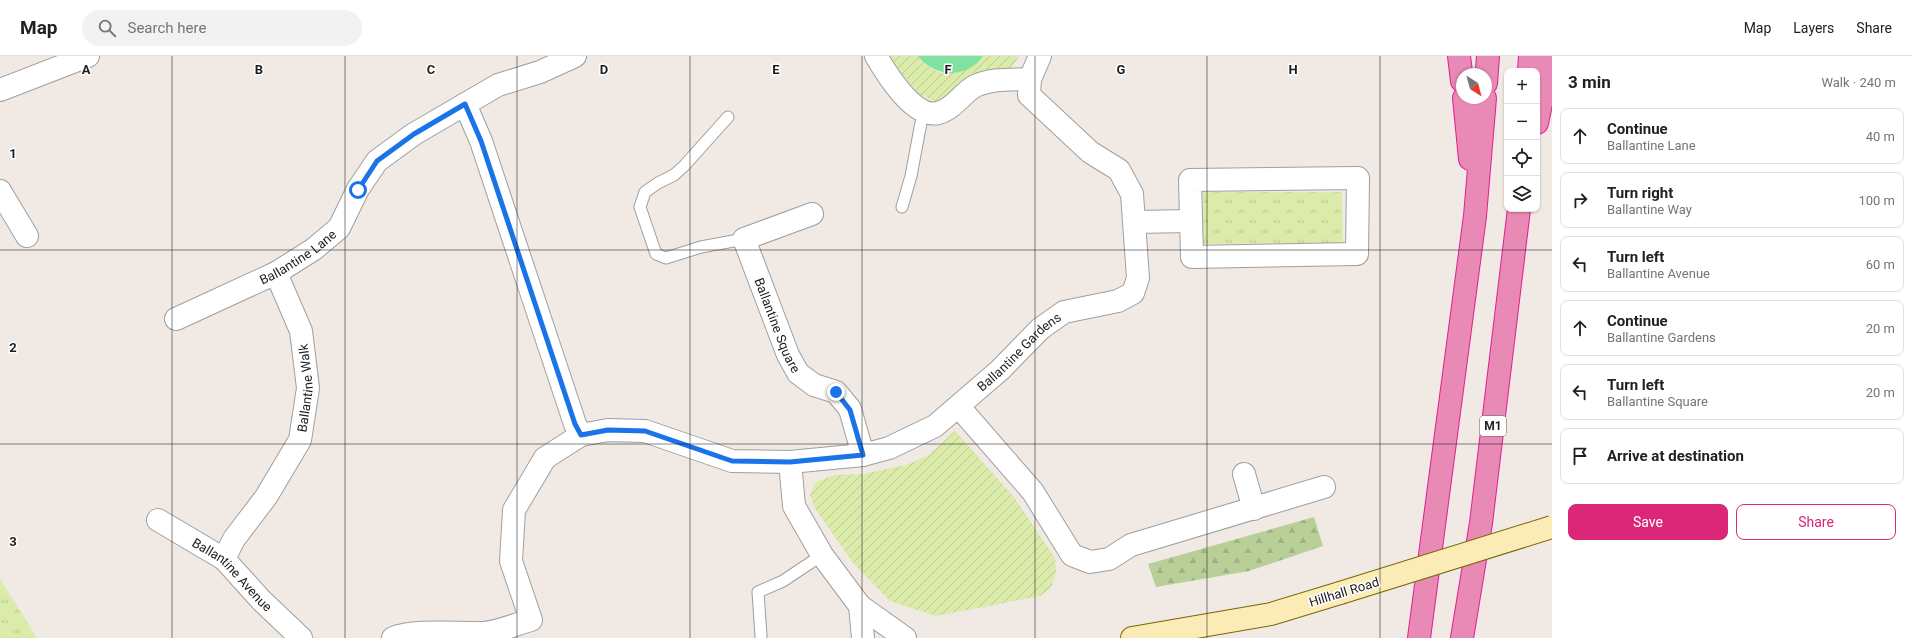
<!DOCTYPE html>
<html lang="en">
<head>
<meta charset="utf-8">
<style>
  :root { --surface:#fff; --page:#f2f2f2; --text:#202124; --muted:#757577; --line:#e0e0e0; --accent:#db2777 }
  body { margin:0; font-family:Roboto,sans-serif; background:var(--page); color:var(--text) }
  .controls { position:absolute; right:12px; top:12px; display:grid; overflow:hidden; border-radius:8px; box-shadow:0 1px 3px #0004 }
  .controls button { width:36px; height:36px; display:grid; place-items:center; padding:0; border:0; border-bottom:1px solid var(--line); background:var(--surface); color:var(--text); font:20px sans-serif }
  .compass { position:absolute; left:1456px; top:12px; width:36px; height:36px; border-radius:50%; background:var(--surface); box-shadow:0 1px 3px #0004; rotate:144deg }
  .stop { position:absolute; width:12px; height:12px; margin:-9px; border:3px solid #1a73e8; border-radius:50%; background:#fff }
  .stop.end { background:#1a73e8; border-color:#fff; box-shadow:0 1px 4px #0008 }
  .list { margin:0; padding:0; list-style:none }
  h2 { display:flex; justify-content:space-between; align-items:center; height:52px; margin:0; padding:0 16px; font-size:17px }
  h2 small { font-size:13px; font-weight:400; color:var(--muted) }
  .list li { display:grid; grid-template-columns:26px 1fr auto; gap:12px; align-items:center; box-sizing:border-box; height:56px; margin:0 8px 8px; padding:0 8px; border:1px solid var(--line); border-radius:8px }
  .list b { display:block; font-size:15px; white-space:nowrap }
  .list p { margin:0; font-size:13px; white-space:nowrap; color:var(--muted) }
  .list em { font-size:13px; font-style:normal; color:var(--muted) }
  .actions { display:flex; gap:8px; padding:12px 16px }
  .actions a { flex:1; padding:9px 0; border:1px solid var(--accent); border-radius:8px; text-align:center; font-size:14px; color:var(--accent) }
  .actions .main { background:var(--accent); color:#fff }
  .icon { flex:none; width:22px; height:22px; fill:none; stroke:currentColor; stroke-width:2; stroke-linecap:round; stroke-linejoin:round }
  .map { position:relative; flex:none; width:1552px; height:582px; overflow:hidden }
  header { display:flex; align-items:center; gap:24px; box-sizing:border-box; height:56px; padding:0 20px; background:var(--surface); border-bottom:1px solid var(--line) }
  header strong { font-size:19px }
  nav { display:flex; gap:22px; margin-inline-start:auto; font-size:14px }
  .search { width:280px; height:36px; background:var(--page); display:flex; align-items:center; gap:10px; box-sizing:border-box; padding:0 14px; border-radius:22px; color:var(--muted); font-size:15px }
  main { display:flex }
  aside { flex:1; background:var(--surface) }
  .map>svg:first-child { display:block }
</style>
</head>
<body>
<header>
<strong>Map</strong>
<div class="search"><svg class="icon" aria-label="search" viewBox="0 0 24 24"><circle cx="10" cy="10" r="6"/><path d="M15 15l6 6"/></svg>Search here</div>
<nav><a>Map</a><a>Layers</a><a>Share</a></nav>
</header>
<main>
<div class="map">
<svg width="1552" height="582" viewBox="0 0 1552 582">
  <defs>
    <pattern id="grass-tufts" width="24" height="20" patternUnits="userSpaceOnUse"><rect width="24" height="20" fill="#dbeba9"/><path d="M3 7l-1-3M5 7V3M7 7l1-3M15 17l-1-3M17 17v-4M19 17l1-3" fill="none" stroke="#bcc991"/></pattern>
    <pattern id="forest-firs" width="22" height="20" patternUnits="userSpaceOnUse"><rect width="22" height="20" fill="#b8d098"/><path d="M5 1l3.5 6h-7zM16 11l3.5 6h-7z" fill="#9eb283"/></pattern>
    <pattern id="garden-furrows" width="10" height="10" patternUnits="userSpaceOnUse"><rect width="10" height="10" fill="#dbeba9"/><path d="M-1 1l2-2M0 10L10 0M9 11l2-2" fill="none" stroke="#bcc991"/></pattern>
  </defs>
  <rect width="100%" height="100%" fill="#f0e9e4"/>
  <g fill="url(#grass-tufts)">
    <path d="M1203,136H1342L1343,187L1203,188Z"/>
    <path d="M0,523L37,582H0Z"/>
  </g>
  <path fill="url(#forest-firs)" d="M1314,461L1323,490L1249,515L1156,531L1148,508Z"/>
  <g fill="url(#garden-furrows)">
    <path d="M887,0H918C932,18 949,22 968,11C975,8 979,6 983,0H1019L1010,14L973,17L938,47L920,39Z"/>
    <path d="M955,375L1013,440L1055,502L1056,516L1051,532L1040,540L936,560L890,545L853,507L815,452L810,439L816,426L835,419L863,418L906,409L929,399Z"/>
  </g>
  <path fill="#80e1a1" d="M918,0H983C967,23 935,22 918,0Z"/>
  <g fill="none" stroke-linecap="round" stroke-linejoin="round">
    <g stroke="#9f9f9f" stroke-width="13">
      <g id="lane">
        <path d="M728,61L684,110L674,119L658,127L645,136L640,151L656,198L666,202L701,191L744,183"/>
        <path d="M902,151L911,120L923,56"/>
        <path d="M761,580L758,536L783,525L822,499"/>
      </g>
    </g>
    <g stroke="#9f9f9f" stroke-width="24">
      <g id="street">
        <path d="M876,0C886,17 914,63 938,57C954,53 962,37 975,30C992,22 1012,24 1030,23"/>
        <path d="M0,34L88,0"/>
        <path d="M465,48L481,85L575,368L581,379"/>
        <path d="M1358,122L1357,198L1192,201L1190,124Z"/>
        <path d="M0,135L27,180"/>
        <path id="s1" d="M812,158L744,183L788,299L798,317L814,329L836,336L850,353L863,399"/>
        <path d="M1135,166L1191,165"/>
        <path id="s2" d="M176,263L276,217L314,193L339,172L358,133L377,105L414,78L498,29L540,16L575,0"/>
        <path d="M959,351L1033,436L1072,499L1090,506L1109,503L1131,489L1324,431"/>
        <path d="M790,406L794,450L822,499L860,550L905,582"/>
        <path d="M1244,418L1254,453"/>
        <path id="s3" d="M158,464L224,503L261,544L301,582"/>
        <path id="s4" d="M224,503L234,483L266,441L300,384L308,332L301,275L276,217"/>
        <path d="M860,550L863,582"/>
        <path id="s5" d="M393,582C415,573 459,578 483,577C499,576 516,568 531,564L511,505L514,454L545,402L581,379L608,374L645,375L732,405L790,406L863,399L889,392L935,370L1000,314L1040,273L1064,256L1118,245L1133,237L1138,222L1132,138L1119,114L1090,96L1029,39L1030,23L1040,0"/>
      </g>
    </g>
    <g stroke="#7a6601" stroke-width="24">
      <path id="secondary" d="M1132,582L1271,558L1340,537"/>
    </g>
    <g stroke="#e01f95" stroke-width="24">
      <g id="highway">
        <path d="M1459,0L1462,25"/>
        <path d="M1529,15L1530,0"/>
        <path d="M1486,27L1488,0"/>
        <path d="M1464,42L1470,103"/>
        <path d="M1537,67L1551,0"/>
        <path d="M1419,582L1475,160L1485,42"/>
        <path d="M1462,582L1481,467L1519,153"/>
      </g>
    </g>
    <use href="#lane" stroke="#fff" stroke-width="11"/>
    <use href="#street" stroke="#fff" stroke-width="22"/>
    <use href="#secondary" stroke="#fbecb7" stroke-width="22"/>
    <use href="#highway" stroke="#e989b5" stroke-width="22"/>
    <g stroke="#7a6601" stroke-width="24" stroke-linecap="butt">
      <path id="secondary-bridge" d="M1340,537L1552,471"/>
    </g>
    <use href="#secondary-bridge" stroke="#fbecb7" stroke-width="22"/>
  </g>
  <g fill="none" stroke-linecap="round" stroke-linejoin="round">
    <path stroke="#1a73e8" stroke-width="5" d="M358,134L377,105L414,78L465,48L481,85L575,368L581,379L608,374L645,375L732,405L790,406L863,399L850,354L836,336"/>
  </g>
  <path fill="none" stroke="#1e1e1e" stroke-width="1" stroke-opacity="0.55" d="M172,0V582M345,0V582M517,0V582M690,0V582M862,0V582M1035,0V582M1207,0V582M1380,0V582M0,194H1552M0,388H1552"/>
  <g text-anchor="middle" dominant-baseline="central" stroke-width="3" stroke-linejoin="round" paint-order="stroke">
    <rect fill="#fff" stroke="#626262" stroke-width="1" x="1480" y="360" width="26" height="20" rx="3"/>
    <g font-size="12" font-weight="bold" fill="#1e1e1e">
      <text x="1493" y="370">M1</text>
    </g>
    <g font-size="13" fill="#1e1e1e" stroke="#fff">
      <text stroke="none"><textPath href="#s2" startOffset="137">Ballantine Lane</textPath></text>
      <text stroke="none"><textPath href="#s1" startOffset="165">Ballantine Square</textPath></text>
      <text stroke="none"><textPath href="#s5" startOffset="835">Ballantine Gardens</textPath></text>
      <text stroke="none"><textPath href="#s4" startOffset="194">Ballantine Walk</textPath></text>
      <text stroke="none"><textPath href="#s3" startOffset="93">Ballantine Avenue</textPath></text>
      <text transform="translate(1344 536) rotate(-17)">Hillhall Road</text>
    </g>
  </g>
  <g font-size="13" text-anchor="middle" font-weight="bold" fill="#1e1e1e" stroke="#fff" stroke-width="3" stroke-linejoin="round" paint-order="stroke">
    <text x="86" y="18">A</text>
    <text x="259" y="18">B</text>
    <text x="431" y="18">C</text>
    <text x="604" y="18">D</text>
    <text x="776" y="18">E</text>
    <text x="948" y="18">F</text>
    <text x="1121" y="18">G</text>
    <text x="1293" y="18">H</text>
    <text x="13" y="102">1</text>
    <text x="13" y="296">2</text>
    <text x="13" y="490">3</text>
  </g>
</svg>
<div class="controls">
<button>+</button>
<button>−</button>
<button><svg class="icon" aria-label="locate" viewBox="0 0 24 24"><circle cx="12" cy="12" r="6"/><path d="M12 2v4M12 18v4M2 12h4M18 12h4"/></svg></button>
<button><svg class="icon" aria-label="layers" viewBox="0 0 24 24"><path d="M12 4l9 5-9 5-9-5zM3 14l9 5 9-5"/></svg></button>
</div>
<svg class="compass" viewBox="-18 -18 36 36"><path d="M0-13l5 13h-10z" fill="#e53935"/><path d="M0 13l5-13h-10z" fill="#757577"/></svg>
<div class="stop" style="left:358px;top:134px"></div>
<div class="stop end" style="left:836px;top:336px"></div>
</div>
<aside>
<h2>3 min<small>Walk · 240 m</small></h2>
<ul class="list">
<li><svg class="icon" aria-label="ahead" viewBox="0 0 24 24"><path d="M12 20V5M6 11l6-6 6 6"/></svg><div><b>Continue</b><p>Ballantine Lane</p></div><em>40 m</em></li>
<li><svg class="icon" aria-label="right" viewBox="0 0 24 24"><path d="M7 20v-9h11M14 6l5 5-5 5"/></svg><div><b>Turn right</b><p>Ballantine Way</p></div><em>100 m</em></li>
<li><svg class="icon" aria-label="left" viewBox="0 0 24 24"><path d="M17 20v-9H6M10 6l-5 5 5 5"/></svg><div><b>Turn left</b><p>Ballantine Avenue</p></div><em>60 m</em></li>
<li><svg class="icon" aria-label="ahead" viewBox="0 0 24 24"><path d="M12 20V5M6 11l6-6 6 6"/></svg><div><b>Continue</b><p>Ballantine Gardens</p></div><em>20 m</em></li>
<li><svg class="icon" aria-label="left" viewBox="0 0 24 24"><path d="M17 20v-9H6M10 6l-5 5 5 5"/></svg><div><b>Turn left</b><p>Ballantine Square</p></div><em>20 m</em></li>
<li><svg class="icon" aria-label="arrive" viewBox="0 0 24 24"><path d="M6 21V4h12l-3 4 3 4H6"/></svg><div><b>Arrive at destination</b></div></li>
</ul>
<div class="actions"><a class="main">Save</a><a>Share</a></div>
</aside>
</main>
</body>
</html>
